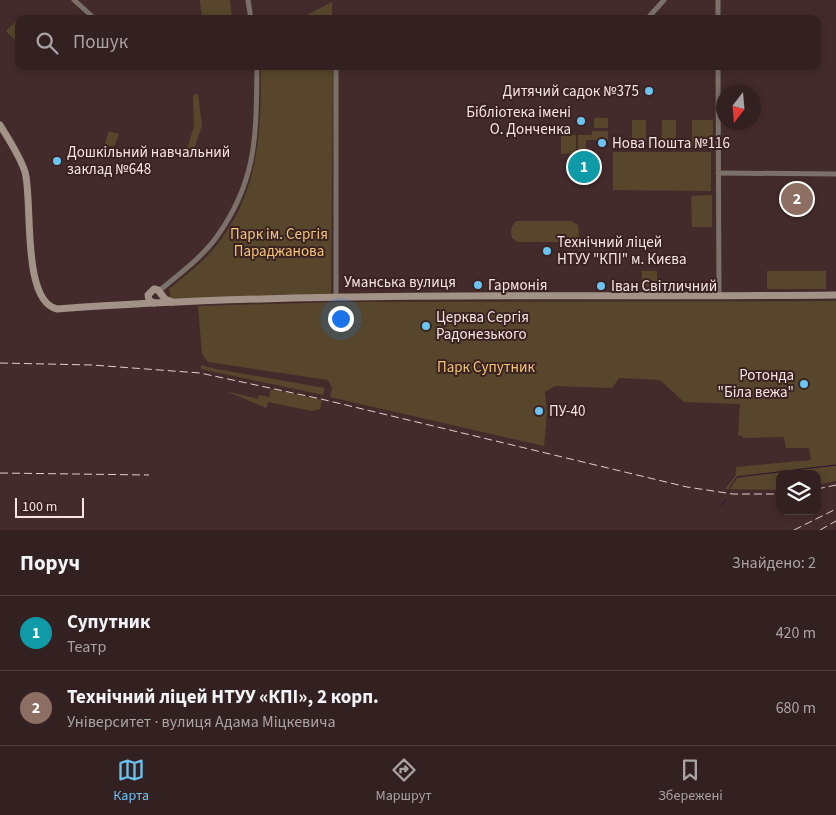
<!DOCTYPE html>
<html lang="uk">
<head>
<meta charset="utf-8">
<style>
  :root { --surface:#332020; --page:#3e2d2d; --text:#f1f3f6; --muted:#a9a3a5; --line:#4e3e3e; --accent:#6bc3f2 }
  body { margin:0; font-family:"Source Sans 3",sans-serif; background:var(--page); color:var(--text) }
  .controls { position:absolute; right:15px; bottom:15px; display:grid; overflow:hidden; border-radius:10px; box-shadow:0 2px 8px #0003 }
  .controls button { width:45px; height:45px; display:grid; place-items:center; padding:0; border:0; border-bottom:1px solid var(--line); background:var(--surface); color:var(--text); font:25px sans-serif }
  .compass { position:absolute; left:716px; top:85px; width:45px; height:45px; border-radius:50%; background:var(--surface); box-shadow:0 2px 8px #0003; rotate:196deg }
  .scale { position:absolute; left:15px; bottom:12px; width:69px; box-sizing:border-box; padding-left:5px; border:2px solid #f6e5e4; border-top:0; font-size:14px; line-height:18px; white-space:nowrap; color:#f6e5e4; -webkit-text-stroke:4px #3a2221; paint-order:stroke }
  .you { position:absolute; left:340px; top:318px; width:18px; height:18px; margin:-12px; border:4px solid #fff; border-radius:50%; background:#1a73e8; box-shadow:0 0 0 8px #1a73e833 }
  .badge { display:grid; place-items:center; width:32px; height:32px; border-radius:50%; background:var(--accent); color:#fff; font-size:16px; font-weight:700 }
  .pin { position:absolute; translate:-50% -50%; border:2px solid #fff; box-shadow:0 1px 5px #0006 }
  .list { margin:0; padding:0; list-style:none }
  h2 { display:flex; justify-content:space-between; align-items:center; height:65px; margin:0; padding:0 20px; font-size:21px }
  h2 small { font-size:16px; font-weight:400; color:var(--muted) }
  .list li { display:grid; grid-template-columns:32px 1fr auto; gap:15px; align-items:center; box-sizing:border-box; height:75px; padding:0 20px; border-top:1px solid var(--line) }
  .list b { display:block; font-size:19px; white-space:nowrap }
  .list p { margin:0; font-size:16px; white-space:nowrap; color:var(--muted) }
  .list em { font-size:16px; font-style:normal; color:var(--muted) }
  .icon { flex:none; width:28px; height:28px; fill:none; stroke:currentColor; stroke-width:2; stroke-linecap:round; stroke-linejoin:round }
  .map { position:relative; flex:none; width:836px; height:530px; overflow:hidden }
  .search { position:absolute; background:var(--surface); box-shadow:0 2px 8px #0003; left:15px; right:15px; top:15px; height:55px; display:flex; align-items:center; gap:12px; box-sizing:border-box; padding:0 18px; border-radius:10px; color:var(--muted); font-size:19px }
  .sheet { height:215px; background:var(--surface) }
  nav { display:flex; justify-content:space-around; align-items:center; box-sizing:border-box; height:70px; border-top:1px solid var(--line); background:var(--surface); font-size:14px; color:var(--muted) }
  nav a { display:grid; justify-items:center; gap:2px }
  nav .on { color:var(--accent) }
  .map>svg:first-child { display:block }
</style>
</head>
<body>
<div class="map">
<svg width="836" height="530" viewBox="0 0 836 530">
  <rect width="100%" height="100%" fill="#442b2b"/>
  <g fill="#57462b">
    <path d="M200,0H230L232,19H202Z"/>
    <path d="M332,2V19H288L301,18Z"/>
    <path d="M22,15L26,19H19V39L16,41L6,31Z"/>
    <path d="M261,66H333L331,294L171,300L169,289C186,275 206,260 219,242C260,188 261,130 261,66Z"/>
    <path d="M198,94L202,125L191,158L185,156L194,126L193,95Z"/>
    <rect x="594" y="118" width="14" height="10"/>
    <rect x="632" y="120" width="14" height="27"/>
    <rect x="662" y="120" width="14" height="27"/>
    <rect x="692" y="120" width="21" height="27"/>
    <path d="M109,131L119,134L114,147L105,144Z"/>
    <path d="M592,131H608V140H586V153H578V135H592Z"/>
    <path d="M561,135H576V153L561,154Z"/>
    <path d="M613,152H711V191L613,190Z"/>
    <path d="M712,195V227H692L691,196Z"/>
    <path d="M517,221H571L578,225L579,237L572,242H518L512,238C510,231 511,225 517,221Z"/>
    <path d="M642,271H657V287L642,286Z"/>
    <rect x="767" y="271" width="59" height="18"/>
    <path d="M836,301V481L817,485V474H780V490L725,489L736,475V467L811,460L809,448H786L784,437L745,438L738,435L740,404L684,402L660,380L619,378L612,388L555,386L545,392L547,413L544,446L330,397L332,388L328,380L208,362L202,354L198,306L340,302Z"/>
    <path d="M201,365L216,369L325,388L323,395L201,369Z"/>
    <path d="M271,389L322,400L320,409L312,411L268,402L266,408L226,391L258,399L259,395L269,397Z"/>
  </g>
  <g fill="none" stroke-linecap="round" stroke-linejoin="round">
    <g stroke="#2f0f34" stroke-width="1">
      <path d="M729,489L737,477L836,465"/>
      <path d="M721,505L727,499"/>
      <path d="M835,530H836"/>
    </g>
    <g stroke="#7b706a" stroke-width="5">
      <path d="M74,0L95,19"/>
      <path d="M248,0L251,19"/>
      <path d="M718,0V19"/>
      <path d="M647,19L664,0"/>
      <path d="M718,66L719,296"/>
      <path d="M718,173L836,174"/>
      <path d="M159,291C179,274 203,257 218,235C258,178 256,133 257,66"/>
      <path d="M336,296V66"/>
    </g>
    <g stroke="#a39288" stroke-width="7">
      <path d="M0,125C9,140 20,156 25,172C33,199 21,301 57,309C316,290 576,298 836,295"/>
      <path d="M154,303L149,300L148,295L154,289L158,290L165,299L172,302"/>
    </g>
    <g stroke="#e0cecd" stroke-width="1" stroke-dasharray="8 4" stroke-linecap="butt">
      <path d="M0,363L92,365L200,373L321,399L687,487L733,494H780"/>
      <path d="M0,473L149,475"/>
      <path d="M817,489L836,485"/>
      <path d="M794,530L836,509"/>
      <path d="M820,530L836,521"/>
    </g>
  </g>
  <g fill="#6bc3f2" stroke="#3a2221" stroke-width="2">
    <circle cx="649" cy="91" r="5"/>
    <circle cx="581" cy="121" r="5"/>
    <circle cx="602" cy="143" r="5"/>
    <circle cx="57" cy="161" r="5"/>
    <circle cx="547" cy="251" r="5"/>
    <circle cx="478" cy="285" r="5"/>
    <circle cx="601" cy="286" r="5"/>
    <circle cx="426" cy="326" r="5"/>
    <circle cx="804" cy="384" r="5"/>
    <circle cx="539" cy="411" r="5"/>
  </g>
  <g text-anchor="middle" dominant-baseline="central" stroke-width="4" stroke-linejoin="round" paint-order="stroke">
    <g font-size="15" fill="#f6e5e4" stroke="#3a2221" text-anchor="start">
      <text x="639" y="91" text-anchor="end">Дитячий садок №375</text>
      <text x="571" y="112" text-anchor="end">Бібліотека імені<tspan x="571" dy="17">О. Донченка</tspan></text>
      <text x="612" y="143">Нова Пошта №116</text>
      <text x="67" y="152">Дошкільний навчальний<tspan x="67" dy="17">заклад №648</tspan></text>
      <text x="557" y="242">Технічний ліцей<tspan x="557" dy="17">НТУУ "КПІ" м. Києва</tspan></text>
      <text x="488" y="285">Гармонія</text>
      <text x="611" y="286">Іван Світличний</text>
      <text x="436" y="317">Церква Сергія<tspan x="436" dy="17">Радонезького</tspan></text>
      <text x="794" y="375" text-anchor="end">Ротонда<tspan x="794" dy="17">"Біла вежа"</tspan></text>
      <text x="549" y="411">ПУ-40</text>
    </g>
    <g font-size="15" fill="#f3c579" stroke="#3a2221">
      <text x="279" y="234">Парк ім. Сергія<tspan x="279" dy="17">Параджанова</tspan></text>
      <text x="486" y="367">Парк Супутник</text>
    </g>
    <g font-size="15" fill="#f6e5e4" stroke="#3a2221">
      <text x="400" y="282">Уманська вулиця</text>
    </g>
  </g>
</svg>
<div class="controls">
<button><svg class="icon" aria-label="layers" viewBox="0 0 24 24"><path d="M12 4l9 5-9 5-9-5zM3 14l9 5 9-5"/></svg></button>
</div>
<svg class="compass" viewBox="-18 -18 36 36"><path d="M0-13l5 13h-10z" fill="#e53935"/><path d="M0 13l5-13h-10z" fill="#a9a3a5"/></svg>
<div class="scale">100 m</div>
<div class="you"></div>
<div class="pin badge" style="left:584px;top:167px;background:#0f9aa8">1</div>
<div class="pin badge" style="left:797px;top:199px;background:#8d6e63">2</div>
<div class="search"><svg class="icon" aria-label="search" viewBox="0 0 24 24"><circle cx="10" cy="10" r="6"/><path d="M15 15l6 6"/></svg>Пошук</div>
</div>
<section class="sheet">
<h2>Поруч<small>Знайдено: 2</small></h2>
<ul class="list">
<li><span class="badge" style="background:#0f9aa8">1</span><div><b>Супутник</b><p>Театр</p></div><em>420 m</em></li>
<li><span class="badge" style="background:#8d6e63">2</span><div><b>Технічний ліцей НТУУ «КПІ», 2 корп.</b><p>Університет · вулиця Адама Міцкевича</p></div><em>680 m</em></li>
</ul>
</section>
<nav>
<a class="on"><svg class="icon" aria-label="map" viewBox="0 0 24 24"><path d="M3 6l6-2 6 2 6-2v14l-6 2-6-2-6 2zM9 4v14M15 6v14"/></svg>Карта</a>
<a><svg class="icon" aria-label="directions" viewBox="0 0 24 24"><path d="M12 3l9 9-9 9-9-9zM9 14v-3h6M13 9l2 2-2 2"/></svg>Маршрут</a>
<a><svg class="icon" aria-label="saved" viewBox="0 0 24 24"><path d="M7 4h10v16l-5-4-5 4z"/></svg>Збережені</a>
</nav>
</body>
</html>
